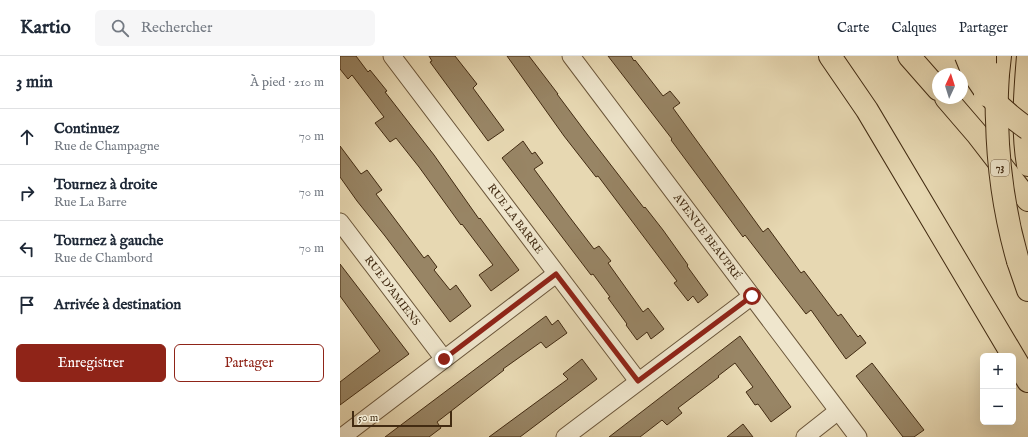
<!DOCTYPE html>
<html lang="fr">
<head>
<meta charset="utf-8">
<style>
  :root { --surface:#fff; --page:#f6f6f7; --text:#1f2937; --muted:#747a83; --line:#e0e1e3; --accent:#8f2418 }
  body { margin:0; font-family:"IM FELL English",serif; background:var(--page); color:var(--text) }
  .controls { position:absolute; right:12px; bottom:12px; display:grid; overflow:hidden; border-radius:6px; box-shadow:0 4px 16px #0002 }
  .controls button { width:36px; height:36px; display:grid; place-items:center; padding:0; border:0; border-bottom:1px solid var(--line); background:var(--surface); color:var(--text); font:20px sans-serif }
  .compass { position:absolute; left:592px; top:12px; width:36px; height:36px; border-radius:50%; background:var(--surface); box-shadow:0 4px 16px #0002; rotate:4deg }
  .scale { position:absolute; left:12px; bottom:10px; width:100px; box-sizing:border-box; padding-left:4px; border:2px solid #422b12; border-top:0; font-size:11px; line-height:14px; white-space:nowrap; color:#422b12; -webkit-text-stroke:3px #efe6cd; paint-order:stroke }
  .stop { position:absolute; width:12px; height:12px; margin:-9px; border:3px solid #8f2418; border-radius:50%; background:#fff }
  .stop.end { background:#8f2418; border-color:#fff; box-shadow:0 1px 4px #0008 }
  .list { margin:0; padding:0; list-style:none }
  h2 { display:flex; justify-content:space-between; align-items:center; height:52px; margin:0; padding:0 16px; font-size:17px }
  h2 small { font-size:13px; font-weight:400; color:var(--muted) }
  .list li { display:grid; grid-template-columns:26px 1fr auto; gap:12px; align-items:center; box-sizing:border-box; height:56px; padding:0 16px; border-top:1px solid var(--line) }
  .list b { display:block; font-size:15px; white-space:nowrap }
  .list p { margin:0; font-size:13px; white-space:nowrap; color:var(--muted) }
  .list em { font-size:13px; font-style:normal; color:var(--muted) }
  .actions { display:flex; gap:8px; padding:12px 16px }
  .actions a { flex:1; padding:9px 0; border:1px solid var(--accent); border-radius:6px; text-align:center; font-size:14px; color:var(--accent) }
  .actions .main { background:var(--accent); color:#fff }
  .icon { flex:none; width:22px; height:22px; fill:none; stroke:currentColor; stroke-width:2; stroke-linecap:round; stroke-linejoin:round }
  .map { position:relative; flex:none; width:688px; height:381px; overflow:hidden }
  header { display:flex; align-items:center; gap:24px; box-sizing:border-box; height:56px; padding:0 20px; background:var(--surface); border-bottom:1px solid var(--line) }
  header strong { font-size:19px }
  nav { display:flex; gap:22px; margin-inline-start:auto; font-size:14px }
  .search { width:280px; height:36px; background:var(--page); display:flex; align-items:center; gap:10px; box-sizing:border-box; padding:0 14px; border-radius:6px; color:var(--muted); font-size:15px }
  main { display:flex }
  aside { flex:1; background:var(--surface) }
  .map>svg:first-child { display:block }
</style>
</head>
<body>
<header>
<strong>Kartio</strong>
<div class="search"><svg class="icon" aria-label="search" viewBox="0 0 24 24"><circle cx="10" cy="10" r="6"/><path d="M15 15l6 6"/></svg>Rechercher</div>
<nav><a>Carte</a><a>Calques</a><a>Partager</a></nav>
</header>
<main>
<aside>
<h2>3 min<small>À pied · 210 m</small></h2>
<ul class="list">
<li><svg class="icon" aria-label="ahead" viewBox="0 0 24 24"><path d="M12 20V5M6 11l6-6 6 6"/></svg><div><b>Continuez</b><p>Rue de Champagne</p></div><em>70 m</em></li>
<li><svg class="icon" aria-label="right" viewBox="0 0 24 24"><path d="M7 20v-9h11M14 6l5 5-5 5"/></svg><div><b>Tournez à droite</b><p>Rue La Barre</p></div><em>70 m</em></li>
<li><svg class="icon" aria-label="left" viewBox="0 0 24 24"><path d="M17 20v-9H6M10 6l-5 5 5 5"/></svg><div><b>Tournez à gauche</b><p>Rue de Chambord</p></div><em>70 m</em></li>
<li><svg class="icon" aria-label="arrive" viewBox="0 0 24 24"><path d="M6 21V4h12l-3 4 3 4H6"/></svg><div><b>Arrivée à destination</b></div></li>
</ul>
<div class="actions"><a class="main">Enregistrer</a><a>Partager</a></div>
</aside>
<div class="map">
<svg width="688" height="381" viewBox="0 0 688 381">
  <rect width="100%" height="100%" fill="#e7d8b2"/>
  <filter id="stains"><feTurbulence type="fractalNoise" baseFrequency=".005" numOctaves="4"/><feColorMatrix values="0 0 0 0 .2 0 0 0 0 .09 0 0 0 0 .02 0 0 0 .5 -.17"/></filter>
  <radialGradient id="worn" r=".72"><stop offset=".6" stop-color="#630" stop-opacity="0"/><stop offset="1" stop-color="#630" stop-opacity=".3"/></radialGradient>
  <g fill="#988565" stroke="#422b12">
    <path d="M0,0H16L28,16L30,14L47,35L45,36L94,99L139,163L140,162L179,214L151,235L139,219L153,209L122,168L121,169L79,111L56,82L50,86L35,67L44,61L12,19L8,23L0,13Z"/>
    <path d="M89,0H115L137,28L133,32L164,74L148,85L90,6L92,5Z"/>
    <path d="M167,0H189L218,38H217L247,78L304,152L305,151L323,174L348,209L347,210L368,239L358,247L353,240L348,245L334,227L337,225L258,120L256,121L224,80Z"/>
    <path d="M268,0H291L294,5L295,4L323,40L330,35L340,47L333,52L423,176L428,172L461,217L464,215L498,260L501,258L518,281L520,279L526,287L506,303L471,254L466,258L405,179L403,181L331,84L332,83Z"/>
    <path d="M183,85L192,98L195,96L203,107L194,113L228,159L254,193L259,190L271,205L268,207L303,256L308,252L324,273L311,283L307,276L297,284L286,269L287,268L268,242L270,241L253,218L251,219L162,102Z"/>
    <path d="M0,90L21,118L27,114L42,134L36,138L84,202L88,199L97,211L94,214L110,234L116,229L131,250L110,266L45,180L17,145L0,121Z"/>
    <path d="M0,208L69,298L0,349V326L40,295L0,240Z"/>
    <path d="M206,260L212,269L218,264L227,277L206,292L201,286L163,313L164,314L97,366L101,372L89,381H45Z"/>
    <path d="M400,280L451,351L431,366L418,348L415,349L406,336L413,331L395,307L378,320L379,321L338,352L342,357L327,369L322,364L300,381H269Z"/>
    <path d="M242,303L257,323L180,381H149L228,323L223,318Z"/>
    <path d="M532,307L584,374L574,381H563L516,320Z"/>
    <path d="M403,368L413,381H387Z"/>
  </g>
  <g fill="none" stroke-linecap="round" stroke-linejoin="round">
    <g stroke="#6b563a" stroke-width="19">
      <g id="minor">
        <path d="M52,0L298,325"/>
        <path d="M231,0L518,381"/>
        <path d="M0,166L104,303"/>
        <path d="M2,381L216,218"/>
        <path d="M225,381L412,240"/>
        <path d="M465,381L498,355"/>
      </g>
    </g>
    <g stroke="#422b12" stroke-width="24">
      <g id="highway">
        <path d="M490,0L527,54L688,325"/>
        <path d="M569,0L598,33"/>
        <path d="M688,0C685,36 682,73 688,109"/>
        <path d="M658,18L660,0"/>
        <path d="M606,42L637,78L688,144"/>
        <path d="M678,205L688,234"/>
      </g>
    </g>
    <use href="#minor" stroke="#efe6cd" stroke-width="17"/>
    <use href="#highway" stroke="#e7d8b2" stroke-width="22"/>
    <g stroke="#422b12" stroke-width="24" stroke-linecap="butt">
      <g id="highway-bridge">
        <path d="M626,0C637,32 661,54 688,73"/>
        <path d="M645,0V39"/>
        <path d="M658,18C657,33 656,48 657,64C658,111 665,160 678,205"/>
      </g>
    </g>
    <use href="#highway-bridge" stroke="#e7d8b2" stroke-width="22"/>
  </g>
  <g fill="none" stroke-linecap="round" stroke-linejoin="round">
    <path stroke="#8f2418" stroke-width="5" d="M104,303L216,218L298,325L412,240"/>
  </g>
  <g text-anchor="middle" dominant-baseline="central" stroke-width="3" stroke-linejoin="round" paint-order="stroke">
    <rect fill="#efe6cd" stroke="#76634a" stroke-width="1" x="651" y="104" width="18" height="16" rx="3"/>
    <g font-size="10" font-weight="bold" fill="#422b12">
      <text x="660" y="112">73</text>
    </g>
    <g font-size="11" fill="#422b12" stroke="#efe6cd">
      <text transform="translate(175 163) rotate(53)">RUE LA BARRE</text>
      <text transform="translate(367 181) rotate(53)">AVENUE BEAUPRÉ</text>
      <text transform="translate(52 235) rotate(53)">RUE D'AMIENS</text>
    </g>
  </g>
  <rect width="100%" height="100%" filter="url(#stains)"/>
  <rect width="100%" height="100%" fill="url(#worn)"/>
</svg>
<div class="controls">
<button>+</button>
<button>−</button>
</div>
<svg class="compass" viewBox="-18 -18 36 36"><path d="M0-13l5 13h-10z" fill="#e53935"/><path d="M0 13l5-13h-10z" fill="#747a83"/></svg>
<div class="scale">50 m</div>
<div class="stop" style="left:412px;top:240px"></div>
<div class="stop end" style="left:104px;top:303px"></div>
</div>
</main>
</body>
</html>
